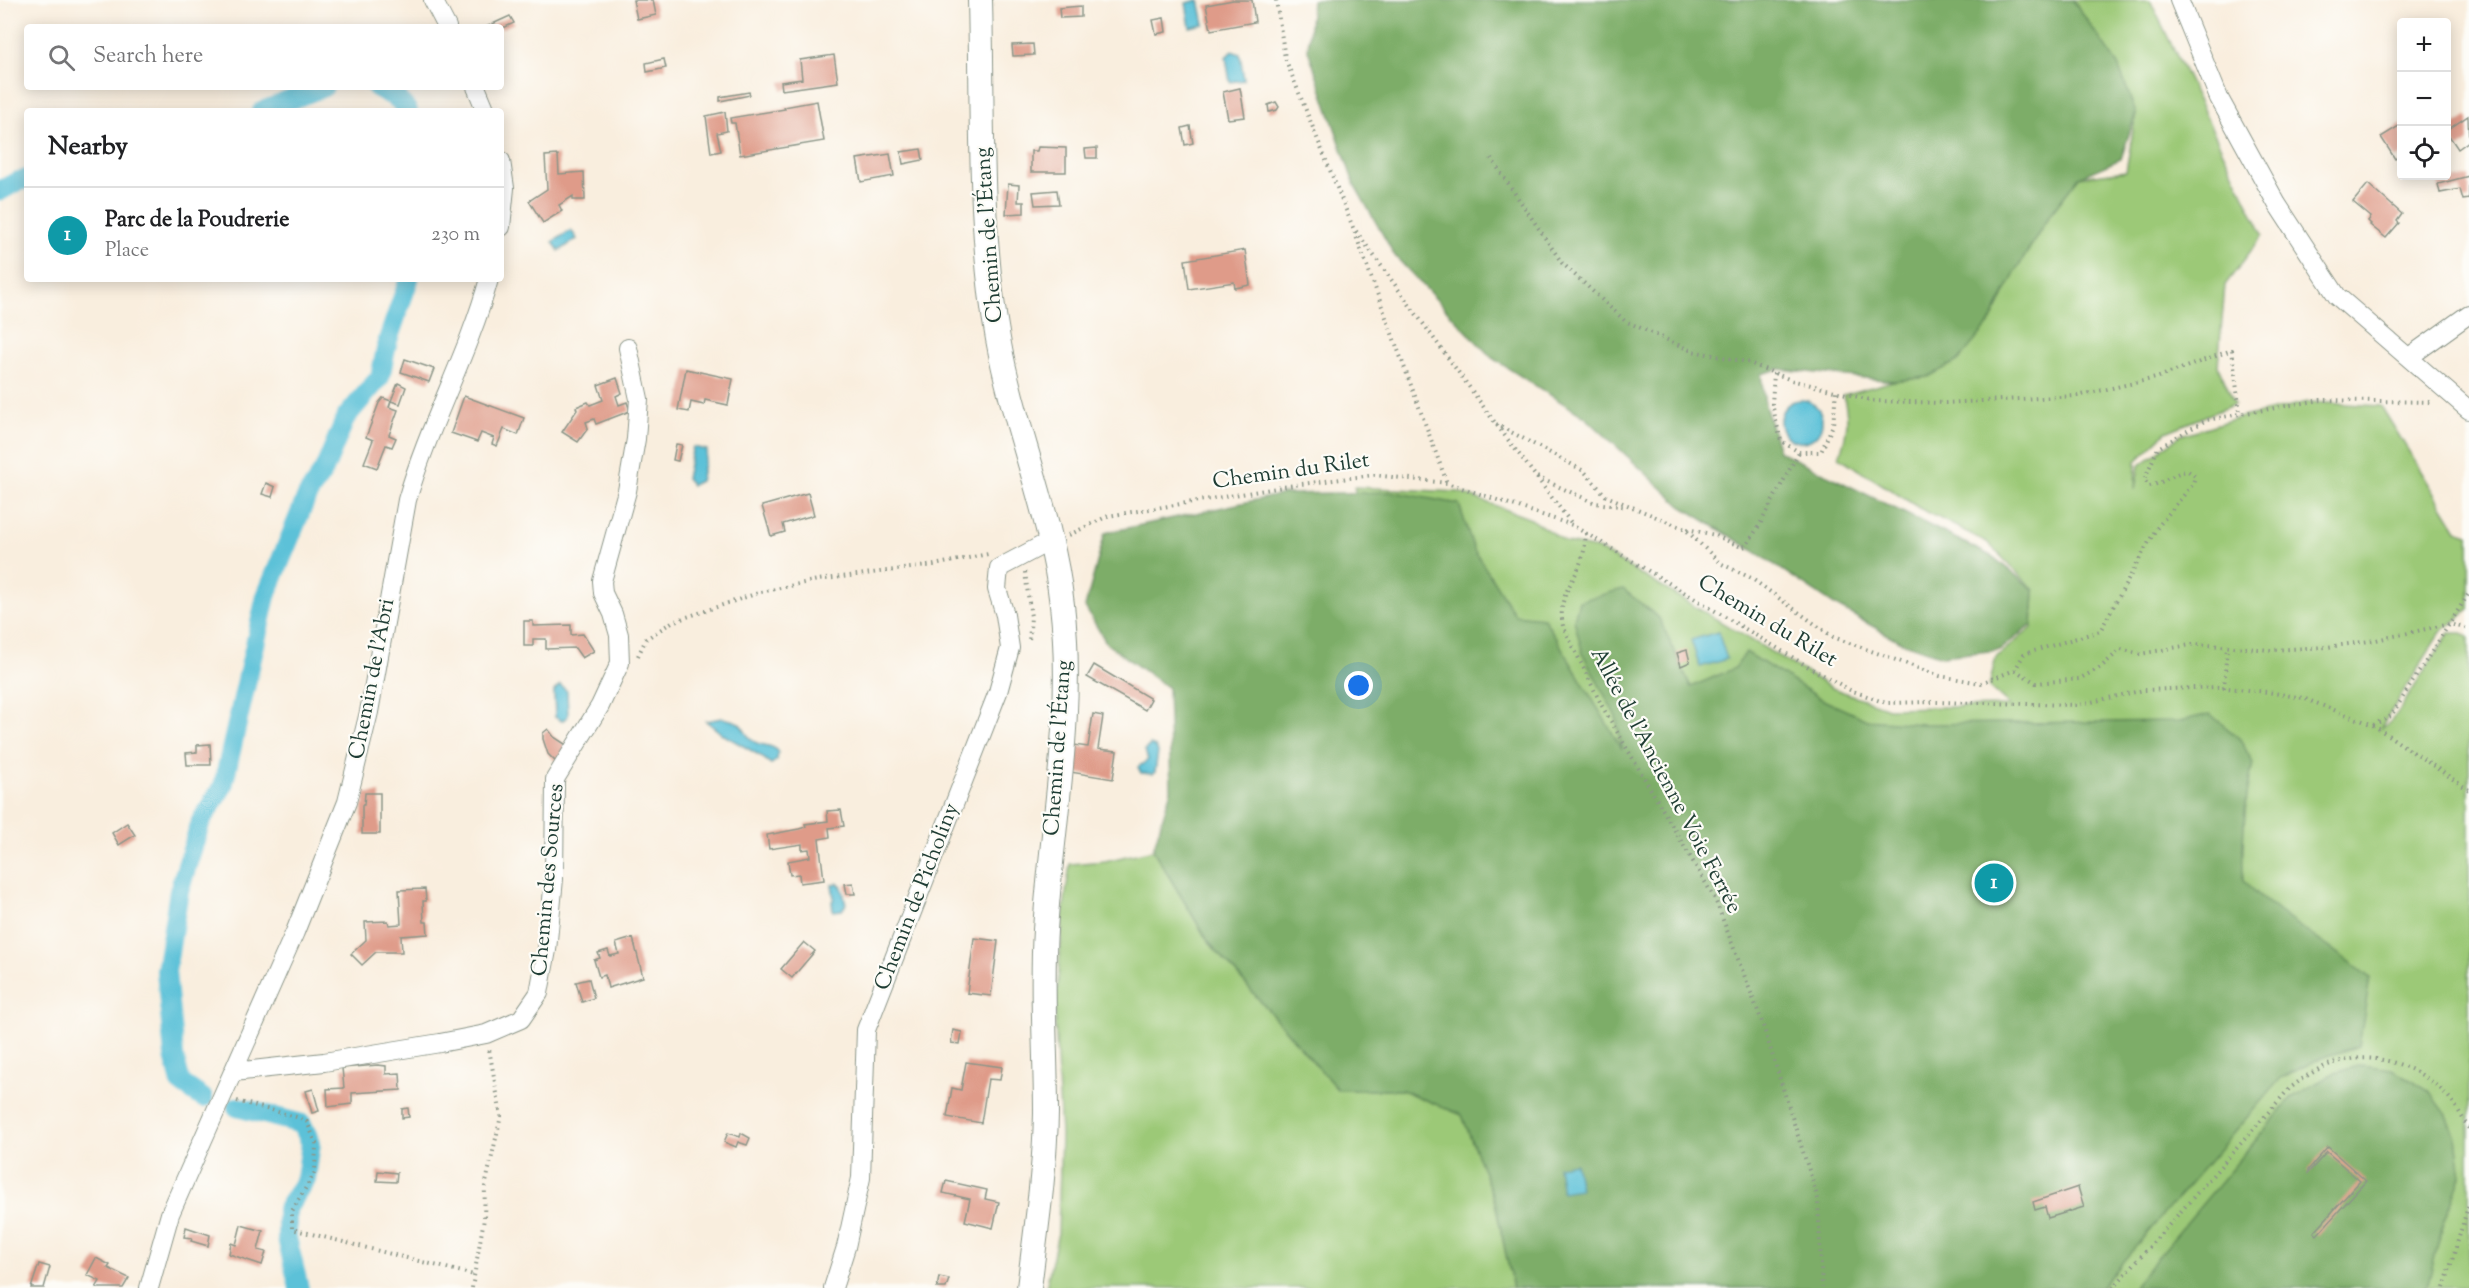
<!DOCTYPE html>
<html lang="en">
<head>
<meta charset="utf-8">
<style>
  :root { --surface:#fff; --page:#f2f2f2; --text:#202124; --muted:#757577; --line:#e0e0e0; --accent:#2563eb }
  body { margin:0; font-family:"Sorts Mill Goudy",serif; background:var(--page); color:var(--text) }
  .controls { position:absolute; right:18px; top:18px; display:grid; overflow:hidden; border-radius:6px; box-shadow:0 3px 15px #0003 }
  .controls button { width:54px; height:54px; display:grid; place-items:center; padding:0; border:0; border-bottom:2px solid var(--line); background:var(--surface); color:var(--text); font:30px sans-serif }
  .you { position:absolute; left:1359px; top:686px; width:21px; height:21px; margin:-15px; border:4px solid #fff; border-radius:50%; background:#1a73e8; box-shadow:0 0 0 9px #1a73e833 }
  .badge { display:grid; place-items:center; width:39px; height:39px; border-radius:50%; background:var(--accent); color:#fff; font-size:20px; font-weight:700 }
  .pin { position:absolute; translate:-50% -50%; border:3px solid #fff; box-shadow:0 2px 6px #0006 }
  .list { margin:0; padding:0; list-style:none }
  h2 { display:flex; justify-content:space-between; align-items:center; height:78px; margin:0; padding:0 24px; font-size:26px }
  h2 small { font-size:20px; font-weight:400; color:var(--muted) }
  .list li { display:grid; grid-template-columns:39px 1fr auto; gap:18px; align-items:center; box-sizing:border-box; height:96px; padding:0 24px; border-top:2px solid var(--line) }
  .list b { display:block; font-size:22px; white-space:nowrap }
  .list p { margin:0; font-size:20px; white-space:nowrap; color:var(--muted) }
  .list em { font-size:20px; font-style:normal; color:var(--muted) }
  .icon { flex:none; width:33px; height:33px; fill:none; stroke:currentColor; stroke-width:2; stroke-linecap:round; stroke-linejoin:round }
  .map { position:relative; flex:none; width:2469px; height:1288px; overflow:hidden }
  .search { position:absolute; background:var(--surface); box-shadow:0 3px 15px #0003; left:24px; top:24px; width:480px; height:66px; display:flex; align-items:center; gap:15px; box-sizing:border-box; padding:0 21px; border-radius:6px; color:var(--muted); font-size:22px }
  .panel { position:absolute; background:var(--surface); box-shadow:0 3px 15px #0003; left:24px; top:108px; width:480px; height:174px; border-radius:6px }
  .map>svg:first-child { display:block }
</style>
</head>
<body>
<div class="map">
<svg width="2469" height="1288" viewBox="0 0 2469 1288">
  <rect width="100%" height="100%" fill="#fdfcf7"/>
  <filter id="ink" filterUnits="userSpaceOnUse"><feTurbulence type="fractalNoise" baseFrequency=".0167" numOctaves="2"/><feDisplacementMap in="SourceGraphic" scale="12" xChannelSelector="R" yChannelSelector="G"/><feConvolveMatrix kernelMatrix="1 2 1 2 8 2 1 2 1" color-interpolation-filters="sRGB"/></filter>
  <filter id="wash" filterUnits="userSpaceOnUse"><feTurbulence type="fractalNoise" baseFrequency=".008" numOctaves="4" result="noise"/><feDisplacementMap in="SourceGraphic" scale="24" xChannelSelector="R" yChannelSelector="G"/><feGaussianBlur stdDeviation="1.35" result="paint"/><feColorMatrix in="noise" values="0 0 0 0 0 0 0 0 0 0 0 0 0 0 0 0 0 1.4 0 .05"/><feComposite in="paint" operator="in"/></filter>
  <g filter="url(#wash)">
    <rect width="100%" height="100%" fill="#f9eede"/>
    <g fill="#9cc977" stroke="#5e8356" stroke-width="1.5">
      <path d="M2073,0H2150L2263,235L2225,285L2218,366L2235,404L2166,432L2136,461L2135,490L2139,466L2181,435L2234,419L2308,402L2381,406L2457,530L2469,534V610L2441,632L2380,729L2393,720L2449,633H2462L2469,636V1288H1521L1418,709L1354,487L1459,492L1531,519L1567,543L1598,549L1832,688L1888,708L2010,706L1989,687L1996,657L2032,628L2034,590L1987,542L1919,508L1839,457C1847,435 1850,417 1843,395L1893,381L1928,377L1989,324L2017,269L2049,216L2079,177L2126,171L2136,113L2087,21Z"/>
      <path d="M1153,850L1208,941L1338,1090H1402L1462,1115L1495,1202L1513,1288H1046L1058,1233L1061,1134L1055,1020L1063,915L1070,864L1105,861Z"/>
    </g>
    <g fill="#7dad68" stroke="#4e754e" stroke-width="1.5">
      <path d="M1312,0H2073L2118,65L2136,113L2121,159L2079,177L2049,216L2017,269L1989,324L1958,361L1928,377L1893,381L1779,369L1761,374L1765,405L1779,451L1993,557L2034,590L2032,625L1999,650L1942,656L1901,642L1836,606L1757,553L1681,506L1585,417L1492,358L1395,256L1354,184L1308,50Z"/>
      <path d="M1393,492L1459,504L1474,550L1515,615L1544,618L1622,749L1616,717L1583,654L1574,620L1579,601L1623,589L1659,618L1691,687L1735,668L1746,652L1823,700L1867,720L1923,724L2179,721L2210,714L2240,739L2253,763C2244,802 2242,841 2243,880C2281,919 2329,944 2370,978L2359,1046L2321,1058L2281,1078L2100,1288H1513L1495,1202L1462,1115L1402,1090H1338L1208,941L1153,850L1171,790L1168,688L1107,644L1085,607L1105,533L1283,494Z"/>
      <path d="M2361,1065L2393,1069L2430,1092L2447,1115L2456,1137L2461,1176L2442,1228L2427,1288H2132L2291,1098L2332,1074Z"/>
    </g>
    <g fill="#5bc1d8" stroke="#3d7f86" stroke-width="1.5">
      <path d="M1199,0L1204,24L1190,27L1186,3Z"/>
      <path d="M1232,51L1240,54L1244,80L1230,82L1226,57Z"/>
      <path d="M571,230L577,239L559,251L553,242Z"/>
      <circle cx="1801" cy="421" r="21"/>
      <path d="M693,447L707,450L700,481L692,485L686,478Z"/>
      <path d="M1718,632L1727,659L1700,667L1691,640Z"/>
      <path d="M560,685L567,691L568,716L562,721L555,717L554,691Z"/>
      <path d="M722,718C749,723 737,726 752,740C759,747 771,743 778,751L777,760L771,764L759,755L722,734L706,721Z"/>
      <path d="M1150,745L1156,747L1158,752L1155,772L1153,774L1141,773L1138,767L1148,760L1145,750Z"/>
      <path d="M838,883L842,887L846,904L842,910L833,911L832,901L834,899L832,884Z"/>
      <path d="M1575,1163L1580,1189L1562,1192L1558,1166Z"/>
    </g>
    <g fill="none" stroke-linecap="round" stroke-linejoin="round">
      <g stroke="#5bc1d8" stroke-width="20">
        <path d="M376,87L398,99L408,111"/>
        <path d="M262,111L324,87"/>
        <path d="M0,191L16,182L27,179"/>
        <path d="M203,1098L181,1083L174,1056L166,971L179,891L201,821L223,786L266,596L307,496L324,470L346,417L380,377L388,340L409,279"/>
        <path d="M237,1107L302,1124L311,1143L306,1179L287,1209V1238L299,1288"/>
      </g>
    </g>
    <g id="blocks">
      <g fill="#df9b89">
        <path d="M633,0H653L656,15L637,19Z"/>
        <path d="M1233,0H1252L1255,22L1211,30L1206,5Z"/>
        <path d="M1081,6V17L1060,18L1059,8Z"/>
        <path d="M510,16L514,23L501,29V27H486Z"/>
        <path d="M1164,18L1166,32L1156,34L1153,20Z"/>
        <path d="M1033,44L1034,55L1013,56L1012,45Z"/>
        <path d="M834,55L838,82L782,90L781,82L802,79L800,60Z"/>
        <path d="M664,59L666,68L647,72L646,63Z"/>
        <path d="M1240,88L1245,117L1228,119L1223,92Z"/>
        <path d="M749,92L750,95L720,101V97Z"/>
        <path d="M817,101L824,141L740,155L735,123H731L730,118L785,109L784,107Z"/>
        <path d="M1276,102L1279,107L1277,110L1269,112L1268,105Z"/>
        <path d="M725,112L727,131L717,133L721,151L711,153L706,116Z"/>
        <path d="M2468,116L2469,141L2458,149L2446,131Z"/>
        <path d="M2402,124V155L2395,159L2381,137Z"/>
        <path d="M1190,126L1193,143L1185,145L1182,128Z"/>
        <path d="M1038,147L1066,148V172H1031V151H1037Z"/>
        <path d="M1097,148V158H1086L1085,149Z"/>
        <path d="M921,149L923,160L903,164L901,152Z"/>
        <path d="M890,154L894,176L861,182L857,159Z"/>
        <path d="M558,155L559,174L584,172L585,200H573V196L559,205L562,211L543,223L529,201L547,189L545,156Z"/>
        <path d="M2469,176V199L2463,200L2460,189L2440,193L2438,184Z"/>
        <path d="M1008,184L1019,185L1018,202H1024V213L1006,214Z"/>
        <path d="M2368,184L2402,214L2397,221L2399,223L2386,238L2370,225L2371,224L2368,221L2371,217L2353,202Z"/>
        <path d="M1057,190L1059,204L1035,205L1033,192Z"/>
        <path d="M1245,250L1250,285L1235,288L1234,282L1189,289L1185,260Z"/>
        <path d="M405,359L434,369L429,382L401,372Z"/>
        <path d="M686,369L733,379L728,405L705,400L704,405L691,402L689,412L678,410Z"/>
        <path d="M617,378L622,393L616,396L619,405L627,402L630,411L596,424L594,419L586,422L588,428L578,442L562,432L577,410L576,407L588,402L590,405L603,400L598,385Z"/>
        <path d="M398,383L406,387L400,404L391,401L389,407L398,410L389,435L396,438L392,447L386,445L377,468L364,463L373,440L366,437L379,403L383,398L391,401Z"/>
        <path d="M464,396L524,418L518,435L504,429L497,446L492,444L494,438L481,433L477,442L451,433Z"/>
        <path d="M676,444L682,445L678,461L673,460Z"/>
        <path d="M266,483L275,487L272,497L262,494Z"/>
        <path d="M808,493L814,515L783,524L785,532L771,536L762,506Z"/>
        <path d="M524,621H533V626L571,625V635L583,634L594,651L582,658L575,648L546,649V639H533V646H524Z"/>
        <path d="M1687,650L1690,662L1681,666L1677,653Z"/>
        <path d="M1094,665L1151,699L1145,710L1087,677Z"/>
        <path d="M1093,714L1103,716L1098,749L1117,751L1113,779L1070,772L1074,745L1088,747Z"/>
        <path d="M548,729L554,737L568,746L556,762L548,754L543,739V733Z"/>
        <path d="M210,744L211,765H187L186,753L197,752V745Z"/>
        <path d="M365,793H380V834H362V805H364Z"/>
        <path d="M841,810L844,826L829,828L830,837L819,839L824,880L800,883L799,874L790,875L788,861L810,857L809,849L802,850V844L769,849L767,835L799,829L806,827L805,824L828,821L827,811Z"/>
        <path d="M127,823L135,835L119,845L112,833Z"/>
        <path d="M853,883L855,894H847L845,884Z"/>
        <path d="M425,889L426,901H423L424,922H427L428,934L401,936L402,952H376L362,965L351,954L366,940L365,922L388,921L389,925L401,924L399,890Z"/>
        <path d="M633,938L643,977L608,988L605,975L599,977L594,960L600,958L598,953L608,950L610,956L619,954L616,943Z"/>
        <path d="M974,938L998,941L991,996L967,993Z"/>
        <path d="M804,942L815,951L792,978L781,969Z"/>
        <path d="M589,979L594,998L582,1002L576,982Z"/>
        <path d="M953,1030L962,1032L960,1044L951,1043Z"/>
        <path d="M966,1062L1002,1067L1000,1080L988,1079L981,1123L947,1117L952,1088L961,1090Z"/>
        <path d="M378,1065L386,1066V1074L400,1073L401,1090L352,1093V1104L328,1107L327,1089L344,1088L342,1068Z"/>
        <path d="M313,1089L319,1111L312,1113L306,1091Z"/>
        <path d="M408,1108L409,1117L402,1118V1109Z"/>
        <path d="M728,1133L740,1137L741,1133L750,1138L747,1145L738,1142L736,1147L724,1142Z"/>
        <path d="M2328,1147L2366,1181L2317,1235L2314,1232L2360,1181L2327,1152L2308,1173V1170Z"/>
        <path d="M378,1171L397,1173L396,1182L377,1181Z"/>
        <path d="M946,1181L987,1190L985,1199L999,1202L993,1228L965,1221L970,1199L943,1193Z"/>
        <path d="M2078,1187L2084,1207L2048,1218L2045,1207L2035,1210L2033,1202Z"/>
        <path d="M241,1225L263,1231L258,1250L266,1252L262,1265L229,1254L231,1243L236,1245Z"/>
        <path d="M186,1227L210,1235L208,1246L191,1241L192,1238L184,1237Z"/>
        <path d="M96,1258L110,1265L108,1268L129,1278L123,1288H96L100,1281L87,1275Z"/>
        <path d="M39,1264L50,1267L44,1288H31Z"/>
        <path d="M939,1277L949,1279L946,1288H937Z"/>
      </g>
    </g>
  </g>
  <g filter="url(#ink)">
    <use href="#blocks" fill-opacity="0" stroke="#8c9689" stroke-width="1.5"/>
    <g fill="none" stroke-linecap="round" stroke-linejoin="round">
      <g stroke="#8c9689" stroke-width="20">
        <g id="minor">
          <path d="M433,0L447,27"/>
          <path d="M2179,0L2219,98L2277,204L2337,296L2469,410"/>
          <path d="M476,87L486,111"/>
          <path d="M501,161L505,188L501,227"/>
          <path d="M2409,357L2469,314"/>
          <path d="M234,1072L324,1062L440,1043L486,1034L521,1019L539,993L547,950L554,879L555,779L600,706L620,663L619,635L613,614L603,593L602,581L627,491L636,439L639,399L628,348"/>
          <path d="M149,1288L170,1214L295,932L347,802L369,712L407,500C429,424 468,355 489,279"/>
          <path d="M833,1288L846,1247L861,1178L866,1030L998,692L1010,648L1005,615L997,589L999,568L1050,541"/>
        </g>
      </g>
      <g stroke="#8c9689" stroke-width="26">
        <path id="major" d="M980,0C983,111 978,229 998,339C1014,428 1052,514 1062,605C1075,713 1052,822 1045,930C1041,991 1046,1052 1046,1113C1045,1171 1036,1230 1029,1288"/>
      </g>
      <g stroke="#8c9689" stroke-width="4" stroke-dasharray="1.5 4.5" stroke-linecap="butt">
        <path d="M1276,0L1285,58L1352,225L1447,483"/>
        <path d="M1491,158L1562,263L1625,321L1692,351L1747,362L1791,380L1874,401L1945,403L2077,396L2156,378L2232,350L2240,414"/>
        <path d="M1356,231L1496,424L1572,524"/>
        <path d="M1774,373L1772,404L1781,441L1799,452H1821L1833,425L1836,391"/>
        <path d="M1496,424L1584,471L1606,496L1685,529L1720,563L1751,578L1833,637L1940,676L1981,683L2015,670L2024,654L2100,631L2156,529L2193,484L2195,476L2188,471C2174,472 2163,484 2149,486L2144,480L2158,448L2206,420L2321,400L2432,402"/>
        <path d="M1537,477L1595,503L1626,507"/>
        <path d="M1687,529L1715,535L1741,547L1746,546L1759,526L1799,452"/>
        <path d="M1586,533C1585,541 1585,550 1582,558C1574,585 1557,594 1563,626L1602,706L1715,899L1761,1019L1818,1199L1822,1288"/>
        <path d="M1069,535L1108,516L1301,484L1374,475L1447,483L1572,525L1807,666L1850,690L1886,703L1933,702L2078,705L2144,690L2217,687L2268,692L2303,698L2373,725L2469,790"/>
        <path d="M1025,572L1031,617L1029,641"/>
        <path d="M638,656L646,639L672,622L761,592L818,580L934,565L988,554"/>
        <path d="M2015,670L2036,683L2079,679L2101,667L2121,649L2140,654L2195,644L2271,650L2328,647L2376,640L2449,624L2469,629"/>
        <path d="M2224,688L2227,647"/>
        <path d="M2373,725L2391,716L2469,593"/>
        <path d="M237,1101L300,1118L307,1122L316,1143L315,1172L292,1211V1229L474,1275"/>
        <path d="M472,1288L484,1219L485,1187L501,1116L489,1049"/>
        <path d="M2113,1288L2289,1089C2303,1078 2317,1068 2334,1063C2376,1049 2424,1067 2452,1101C2458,1109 2463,1119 2469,1129"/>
        <path d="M2444,1288L2469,1203"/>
      </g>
      <use href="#minor" stroke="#fff" stroke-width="18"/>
      <use href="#major" stroke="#fff" stroke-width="24"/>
    </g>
  </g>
  <g text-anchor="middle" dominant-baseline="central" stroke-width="4.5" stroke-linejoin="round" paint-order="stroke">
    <g font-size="22" fill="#1f3d34" stroke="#fdfcf7">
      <text transform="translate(990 235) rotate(-94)">Chemin de l’Étang</text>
      <text transform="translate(1291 472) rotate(-8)">Chemin du Rilet</text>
      <text transform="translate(1767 622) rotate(31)">Chemin du Rilet</text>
      <text transform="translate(373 679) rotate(-79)">Chemin de l'Abri</text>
      <text transform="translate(1059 748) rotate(-86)">Chemin de l’Étang</text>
      <text transform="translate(1665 781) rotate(62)">Allée de l'Ancienne Voie Ferrée</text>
      <text transform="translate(549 880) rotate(-85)">Chemin des Sources</text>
      <text transform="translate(918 897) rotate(-69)">Chemin de Picholiny</text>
    </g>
  </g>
</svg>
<div class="controls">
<button>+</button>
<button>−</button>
<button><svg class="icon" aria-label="locate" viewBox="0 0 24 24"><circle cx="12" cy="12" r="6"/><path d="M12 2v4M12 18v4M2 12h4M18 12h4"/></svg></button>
</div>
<div class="you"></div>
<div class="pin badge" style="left:1994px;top:883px;background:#0f9aa8">1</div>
<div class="search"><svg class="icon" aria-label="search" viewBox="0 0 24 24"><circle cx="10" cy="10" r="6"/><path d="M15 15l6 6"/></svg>Search here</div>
<section class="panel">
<h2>Nearby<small></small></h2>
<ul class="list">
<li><span class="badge" style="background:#0f9aa8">1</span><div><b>Parc de la Poudrerie</b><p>Place</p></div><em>230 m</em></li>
</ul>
</section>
</div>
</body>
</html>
